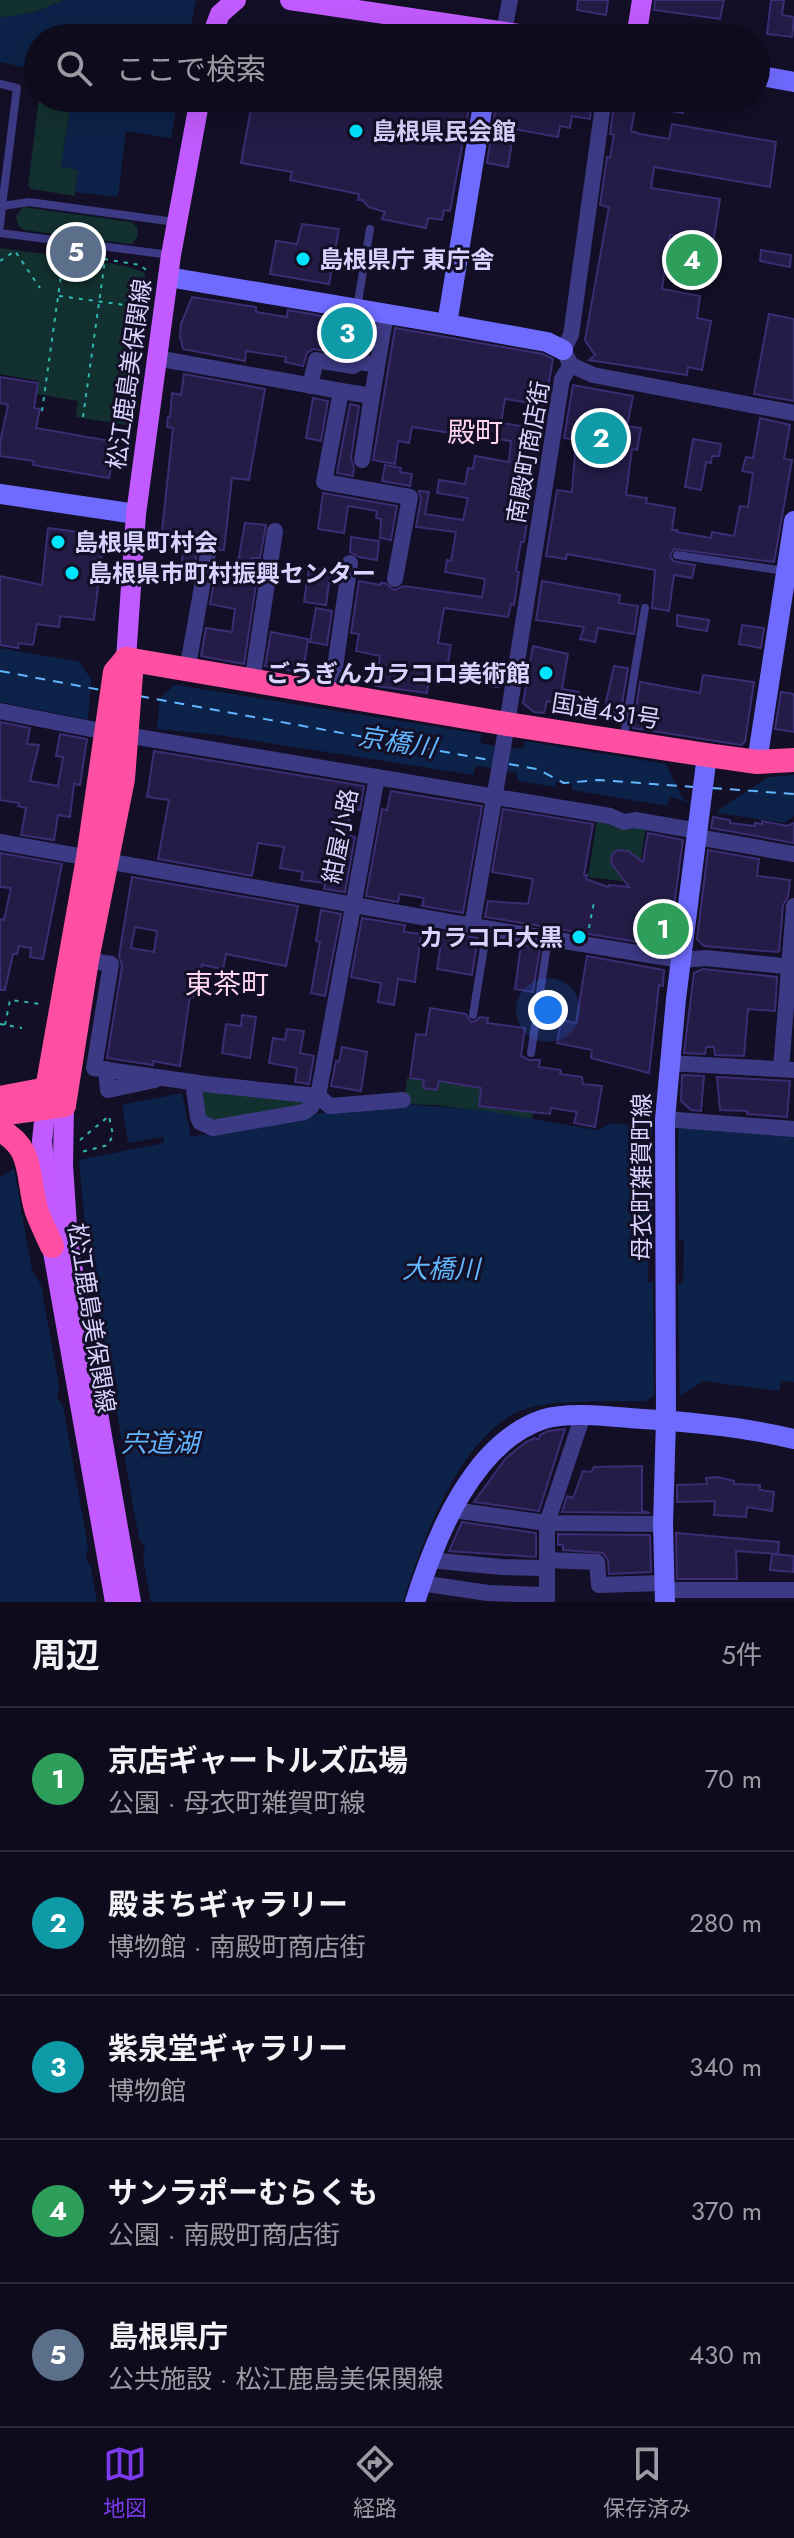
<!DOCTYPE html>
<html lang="ja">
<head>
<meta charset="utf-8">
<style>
  :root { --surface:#0e0b1c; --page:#1c1929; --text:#f1f3f6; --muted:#9b9ba3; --line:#2e2b3b; --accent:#7c3aed }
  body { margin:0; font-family:Jost,"Noto Sans JP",sans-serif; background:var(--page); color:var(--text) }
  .you { position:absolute; left:548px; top:1010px; width:28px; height:28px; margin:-20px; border:6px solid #fff; border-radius:50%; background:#1a73e8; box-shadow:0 0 0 12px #1a73e833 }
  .badge { display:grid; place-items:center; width:52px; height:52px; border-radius:50%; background:var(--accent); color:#fff; font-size:26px; font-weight:700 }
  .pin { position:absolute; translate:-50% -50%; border:4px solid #fff; box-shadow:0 2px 8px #0006 }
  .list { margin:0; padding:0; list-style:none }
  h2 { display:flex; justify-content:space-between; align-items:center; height:104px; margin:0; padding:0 32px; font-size:34px }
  h2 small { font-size:26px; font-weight:400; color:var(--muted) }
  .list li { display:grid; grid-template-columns:52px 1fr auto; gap:24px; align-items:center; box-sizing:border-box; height:144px; padding:0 32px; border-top:2px solid var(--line) }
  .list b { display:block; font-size:30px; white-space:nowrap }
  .list p { margin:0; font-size:26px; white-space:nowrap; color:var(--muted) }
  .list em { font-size:26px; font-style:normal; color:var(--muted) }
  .icon { flex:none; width:44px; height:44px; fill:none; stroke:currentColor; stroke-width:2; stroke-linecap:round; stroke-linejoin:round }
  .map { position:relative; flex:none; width:794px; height:1602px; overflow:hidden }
  .search { position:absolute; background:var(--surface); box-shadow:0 8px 32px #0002; left:24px; right:24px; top:24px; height:88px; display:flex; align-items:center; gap:20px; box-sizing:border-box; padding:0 28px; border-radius:44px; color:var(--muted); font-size:30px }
  .sheet { height:824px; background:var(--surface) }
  nav { display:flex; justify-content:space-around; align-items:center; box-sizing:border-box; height:112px; border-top:2px solid var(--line); background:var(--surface); font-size:22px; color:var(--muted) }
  nav a { display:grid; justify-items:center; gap:4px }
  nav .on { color:var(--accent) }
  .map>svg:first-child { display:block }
</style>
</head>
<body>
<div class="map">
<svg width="794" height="1602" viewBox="0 0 794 1602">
  <rect width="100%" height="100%" fill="#130f26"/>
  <g fill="#12302f">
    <path d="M0,0H64L35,12L0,18Z"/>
    <path d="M39,98H72L61,166L78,170L75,196L31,189L28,186Z"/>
    <path d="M23,207L131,222L137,227L138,236L132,244H129L24,230L18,226L16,216Z"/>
    <path d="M676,239L714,246L709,276L705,280L670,273Z"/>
    <path d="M0,248L98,261L129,267L145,273V289L126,425L76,417L78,401L37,394L39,381L0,374Z"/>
    <path d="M597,821L621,828L634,826L646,828L637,883L588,877Z"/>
    <path d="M655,912L676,914L673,944L664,952L649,950Z"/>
    <path d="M407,1078L424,1080L437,1090L439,1081L462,1085L499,1082L480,1106L501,1110L503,1096L517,1110L534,1113L532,1119L437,1105L404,1104Z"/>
    <path d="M200,1089L305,1101L303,1106L213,1122L202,1118Z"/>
  </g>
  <g fill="#0c2248">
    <path d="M64,0H196L189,38H38V73L23,67L0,62V18L35,12Z"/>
    <path d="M72,98H178L171,138L126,131L118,197L75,192L78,170L61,166Z"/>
    <path d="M0,648L99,665L108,674L481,734L480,741L483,744L521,749L524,748L525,741L666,764L772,777L794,775V816L784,823L719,813L718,810L670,797L667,806L572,790V784L556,782L555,787L518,781L517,773L479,766L475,767L474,775L218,735L115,725L0,702Z"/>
    <path d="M182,1093L191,1137L349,1108L404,1104L481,1110L597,1130L612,1123L628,1125L632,1122H652L678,1127L794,1134V1382L781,1381L780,1391L703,1381L680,1396H654L645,1401C613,1402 551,1399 523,1410C461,1432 421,1544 403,1602H0V1177L14,1169L79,1160L164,1143L163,1137L128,1143L122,1105Z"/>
  </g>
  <g fill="#130f26">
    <path d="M79,662L99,665L108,674L177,683L160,698L157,729L115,725L88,720L91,679Z"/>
    <path d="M666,764L770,776L718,810L683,799Z"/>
    <path d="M652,1122L678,1127L679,1239L684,1240L683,1282L678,1284L680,1396H654L653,1282H648L649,1240L653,1239Z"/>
    <path d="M79,1160L86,1239L110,1376L117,1386L114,1397L139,1538L145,1548L143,1559L151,1602H97L91,1568L86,1558L88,1547L63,1406L57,1397L59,1385L41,1285L32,1270L14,1169Z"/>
  </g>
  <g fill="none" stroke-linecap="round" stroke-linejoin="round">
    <g stroke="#62b6ff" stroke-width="2" stroke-dasharray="10 8" stroke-linecap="butt">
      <path d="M0,671L101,690"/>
      <path d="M139,696L495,761"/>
      <path d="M509,764L537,769L564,783L599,780L694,787"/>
      <path d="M712,788L794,794"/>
    </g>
  </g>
  <g fill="#241b47" stroke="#3b2d73" stroke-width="2" fill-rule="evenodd">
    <path d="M578,0H608L606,15L577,10Z"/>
    <path d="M655,0H724L720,19L654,10Z"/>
    <path d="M771,0H784L782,15L794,17L792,37L767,34Z"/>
    <path d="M253,98H471L450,211L444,210L442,220L428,218L426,228L382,219L385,212L369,207L362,200H358L359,194L290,180L292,172L241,163Z"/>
    <path d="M497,98H592L590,119L572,116L570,128L560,126L558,137L514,129L508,167L487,163Z"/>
    <path d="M634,98H686L683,113L633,104Z"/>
    <path d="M614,105L635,109L631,131L640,134L669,139L672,124L776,142L770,187L654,167L651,188L720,199L713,243L670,235L662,289L700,296L697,318L711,321L702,370L688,367L687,375L589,360L595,355L585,340L609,207L600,205L607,157L610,158L614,135L610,134Z"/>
    <path d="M302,224L339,229L329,284L270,274L276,241L297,244Z"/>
    <path d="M761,250L791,255L790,267L760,261Z"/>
    <path d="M192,297L256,307V312L287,317L288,310L373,325L368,352L361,351L351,355L313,349L307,353L303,366L285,362L286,357L246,351L245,361L183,349L180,336L181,324Z"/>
    <path d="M769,314L794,319V401L754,394Z"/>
    <path d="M395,328L543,354L553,359L545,405L505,399L501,423L541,429L528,496L531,497L524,542H521L516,571L519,572L514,605L511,604L508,617L444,608L438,643L451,645L447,668L431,664L427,693L376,686L380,656L356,651L359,634L351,633L359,581L381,585V583H385L394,590L404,586L482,597L485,579L445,572L447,560L451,561L456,532L416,527L421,499L419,491L429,492L425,514L463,520L468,498L437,493L439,480L465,484L468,468L473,469L475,456L509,462L511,441L495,439L496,431L486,429L487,426L466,423L464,435L412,427L409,443L398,441L395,464L373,460Z"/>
    <path d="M184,374L265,389L249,480L232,478L224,550H218L211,542L204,543L197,550L195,564L182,562L184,545L163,543L164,531H162L173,428L167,427L168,417H170L172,393L181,395Z"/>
    <path d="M0,377L38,383L34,408L40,409L36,428L116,442L109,478L33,465L34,461L0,456V443L8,405L0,403Z"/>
    <path d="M573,385L633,396L627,426L641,428L637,450L632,449L626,495L647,498L646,503L675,508L672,530H677V532L711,538L712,532L734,536L740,506L748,507L753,473L742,471L746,457L753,458L760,418L790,425L784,459L792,460L774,562L674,549L670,555L673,561L695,565L692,578L674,575L669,611L652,608L655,570L567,554L566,559L546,556L557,490L572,492L576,440L564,438Z"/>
    <path d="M313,398L328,401L321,441L306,438Z"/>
    <path d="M350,404L359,406L351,458L354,468L353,476L337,473Z"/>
    <path d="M693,439L721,444L719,456H712L711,463L706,462L701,490L685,487Z"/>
    <path d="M385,465L401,468L400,472L412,474L410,486L382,481Z"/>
    <path d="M323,493L397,506L391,540L380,538L381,519L376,518L377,511L348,506L344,533L318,529Z"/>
    <path d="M245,523L266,525L260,558H251L246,584L256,585L244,664L201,656L206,628L232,632L235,609L210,604L215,578L223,580L225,567L237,568Z"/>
    <path d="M48,528L104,535L94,620L60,616L59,627L37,624L33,645L19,643L18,648L0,645V576L42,585Z"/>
    <path d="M351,537L379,541L377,560L359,557L350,552Z"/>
    <path d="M309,568L338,572L336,584L329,583L326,605L304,602Z"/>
    <path d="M542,581L620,595L619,603L638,606L634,634L598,628L595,642L580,639L584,627L536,620Z"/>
    <path d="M316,608L332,611L327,645L310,642Z"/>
    <path d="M677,615L709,620L707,631L677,626Z"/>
    <path d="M742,625L764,628L761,648L739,644Z"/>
    <path d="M271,632L308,639L303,673L265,666Z"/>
    <path d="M533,646L568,654L562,689L579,692L576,708L547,701L544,713L534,712L523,703Z"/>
    <path d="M614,666L628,668L620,716L604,711Z"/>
    <path d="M451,667L501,674L498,687L449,679Z"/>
    <path d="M703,675L754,682L745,742L741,745L633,728L640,682L700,693Z"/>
    <path d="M781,692L794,694V732L775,729Z"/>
    <path d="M0,722L30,728L27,744L39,745L30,781L58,786L63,757L56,756L60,734L87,739L80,785L74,784L70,817L58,815L54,840L21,835L26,808L18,806L19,803L0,800Z"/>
    <path d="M154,751L364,786L360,810L352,808L346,835L355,837L345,892L324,889L325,883L301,880L303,872L280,868L284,847L258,843L252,876L158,859L169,800L147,797Z"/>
    <path d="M391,791L482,806L463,913L422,906L424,898L400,894L398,902L366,896L382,809L387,810Z"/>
    <path d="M503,809L593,824L584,875H587L586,879L608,887L609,885L629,887L611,863L612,855L617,850L628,851L643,862L648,833L683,840L673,913L654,911L650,944L485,917L488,901L528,904L533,879L492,872Z"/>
    <path d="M713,817L730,820V823L755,826V823L762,824V821L787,826L794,823V843L711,828Z"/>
    <path d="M708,850L759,859L757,876L790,880L788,897L783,905L779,951L777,952L704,946L697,939Z"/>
    <path d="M0,853L62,864L43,959L30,957L31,948L19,946L17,954H13L5,990H0V919L4,920L11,888L0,887Z"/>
    <path d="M132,877L298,906L286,966L226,954L223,969L202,965L198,985H194L193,997L190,996L180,1066L153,1061V1065L107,1058L122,966L119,956ZM135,927L157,931L154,952L131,948Z"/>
    <path d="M321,910L341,914L325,996L311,993L320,942L316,941Z"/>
    <path d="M362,918L405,925L404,932L421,934L415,982L398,979L394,1005L378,1002L381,983L351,977Z"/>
    <path d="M443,932L478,938L472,975L437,969Z"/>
    <path d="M521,945L540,948L533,992L515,989Z"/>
    <path d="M587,956L664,970L663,986L659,985L649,1073L591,1058L592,1050L557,1043L561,1020L576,1023Z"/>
    <path d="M703,969L777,977L775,1011L748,1009L744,1056L715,1055L714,1047H706L705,1054L684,1053L694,973Z"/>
    <path d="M430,1008L466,1014L471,1022L476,1021L480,1017L488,1018L487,1023L525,1028L521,1056L529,1060H540L539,1067L561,1070L560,1074L582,1077L583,1084L602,1086L595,1127L574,1123L577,1112L551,1108L550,1114L479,1106L481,1088L439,1081L437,1090L423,1088L424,1080L410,1078L416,1034L426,1035Z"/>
    <path d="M242,1015L256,1017L250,1058L222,1053L226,1024L241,1026Z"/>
    <path d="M287,1029L304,1031L300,1053L314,1056L309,1084L295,1082L297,1068L269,1063L273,1038L285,1040Z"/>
    <path d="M342,1047L367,1052L361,1091L331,1086L336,1061L339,1062Z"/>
    <path d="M682,1075L704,1076L701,1111L691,1110L681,1101Z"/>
    <path d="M717,1077L790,1081L787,1117L747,1114V1111L720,1110Z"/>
    <path d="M565,1429L539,1511L474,1502L506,1458L526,1442L535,1438L538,1440L540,1435L548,1431Z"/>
    <path d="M642,1466V1511L650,1513L562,1512L567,1496L573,1498L583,1471L591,1472L594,1467Z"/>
    <path d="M718,1477L734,1481V1484L760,1485V1490L774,1492L772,1511L747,1507L746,1517L714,1515L715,1501L677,1502V1485L707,1484L706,1478Z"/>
    <path d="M462,1522L536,1533V1557L449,1551Z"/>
    <path d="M676,1533L779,1542L778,1554L736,1551L737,1579H677Z"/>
    <path d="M558,1534L650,1535L651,1572L609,1574L608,1560L603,1553L563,1550V1545H558Z"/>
    <path d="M772,1554L794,1556L793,1572L770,1570Z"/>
  </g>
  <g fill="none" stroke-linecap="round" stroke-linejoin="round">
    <g stroke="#2fb8b0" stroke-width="2" stroke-dasharray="4 6" stroke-linecap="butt">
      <path d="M104,259L140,265L150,273"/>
      <path d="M0,261L15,251L40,288"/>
      <path d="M59,296L147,308"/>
      <path d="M42,411L64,254"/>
      <path d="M83,417L105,260"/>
      <path d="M589,928L594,902"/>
      <path d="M0,1024L22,1028"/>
      <path d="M5,1025L10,1000L41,1004"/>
      <path d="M80,1140L109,1116L113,1135L108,1145L81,1152"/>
    </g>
    <g stroke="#3d3a85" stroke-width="8">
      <path d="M0,84L17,88L2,206L29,202L175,222"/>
      <path d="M0,206H2L0,226"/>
      <path d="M0,233L170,255"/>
      <path d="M357,308L370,229"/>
      <path d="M677,555L785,571"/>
      <path d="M624,737L645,608"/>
      <path d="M473,1015L487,929"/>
      <path d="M531,1053L548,939"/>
    </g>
    <g stroke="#3d3a85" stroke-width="16">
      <path d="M504,31L510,0"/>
      <path d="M156,358L341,391L324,482L410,497L395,579"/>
      <path d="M571,365L593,375L794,413"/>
      <path d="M310,386L316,360L353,366L360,362L377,365"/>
      <path d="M341,391L372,396L386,314"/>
      <path d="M362,460L372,396"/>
      <path d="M187,671L208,553"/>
      <path d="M252,682L275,531"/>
      <path d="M331,695L350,563"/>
      <path d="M0,711L106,732"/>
      <path d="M126,735L610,816L624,822L635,820L698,831"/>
      <path d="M697,837L794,854"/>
      <path d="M0,842L472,926L662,957L681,960L706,958L794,967"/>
      <path d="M472,926L507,724L562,379L571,365L563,350L571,335L604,98"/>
      <path d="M87,960L111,964L94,1068L205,1084L318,1096L377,777"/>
      <path d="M668,1063L794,1070"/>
      <path d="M106,1069L108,1090L155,1080"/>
      <path d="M781,1069L794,906"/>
      <path d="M193,1082L198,1117L200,1122L213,1128L304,1112L311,1107L318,1096L330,1106L403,1100"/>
      <path d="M665,1119L794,1129"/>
      <path d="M453,1510L547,1523L663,1524"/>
      <path d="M430,1560L501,1567L547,1568"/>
      <path d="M547,1560L597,1562L599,1585L664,1583"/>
      <path d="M421,1583L488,1593L547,1595"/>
      <path d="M665,1590H794"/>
      <path d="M547,1602V1523L583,1415"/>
    </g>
    <g stroke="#6f6bff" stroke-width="20">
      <path d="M756,75L794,82"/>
      <path d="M168,277L447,324L484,98"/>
      <path d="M447,324L547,342L563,350"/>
      <path d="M0,494L136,514"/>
      <path d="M757,762L794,521"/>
      <path d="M415,1602C436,1536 473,1442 544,1419C570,1411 615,1417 642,1419C693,1422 744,1427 794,1439"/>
      <path d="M665,1602L663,1524L666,1420L665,1119L676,999L707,755"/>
    </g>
    <g stroke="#c25bff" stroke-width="20">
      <path d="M290,0L546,38"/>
      <path d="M211,38L220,14L236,0"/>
      <path d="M636,38L642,0"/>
      <path d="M126,659L136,514L171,255L200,98"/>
      <path d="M47,1093L42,1141L52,1246L115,1602"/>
      <path d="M64,1105L63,1165L68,1242L131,1602"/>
    </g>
    <g stroke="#ff4fa3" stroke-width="24">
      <path d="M126,659L507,724L707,755L757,762L794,760"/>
      <path d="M47,1089L88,858L115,672L126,659"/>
      <path d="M0,1098L47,1089"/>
      <path d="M64,1105L87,960L123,779L131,674L126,659"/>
      <path d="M0,1114L64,1105"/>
      <path d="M0,1130C36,1149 26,1179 37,1212C41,1223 47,1235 52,1246"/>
    </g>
  </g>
  <g fill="#00e5ff" stroke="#130f26" stroke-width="3">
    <circle cx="356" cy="131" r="8"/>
    <circle cx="303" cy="259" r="8"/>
    <circle cx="58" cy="542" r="8"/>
    <circle cx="72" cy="573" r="8"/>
    <circle cx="546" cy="673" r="8"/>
    <circle cx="579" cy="937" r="8"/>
  </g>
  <g text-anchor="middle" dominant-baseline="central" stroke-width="6" stroke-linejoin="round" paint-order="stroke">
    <g font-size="24" font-weight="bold" fill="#d9d4ff" stroke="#130f26" text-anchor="start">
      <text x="372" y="131">島根県民会館</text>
      <text x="319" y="259">島根県庁 東庁舎</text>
      <text x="74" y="542">島根県町村会</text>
      <text x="88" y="573">島根県市町村振興センター</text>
      <text x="530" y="673" text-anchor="end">ごうぎんカラコロ美術館</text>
      <text x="563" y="937" text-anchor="end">カラコロ大黒</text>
    </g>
    <g font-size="24" fill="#d9d4ff" stroke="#130f26">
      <text transform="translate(129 374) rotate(-82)">松江鹿島美保関線</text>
      <text transform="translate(528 452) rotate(-80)">南殿町商店街</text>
      <text transform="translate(606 711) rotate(9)">国道431号</text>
      <text transform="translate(340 836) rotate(-79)">紺屋小路</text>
      <text transform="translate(641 1177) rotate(-90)">母衣町雑賀町線</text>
      <text transform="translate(92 1318) rotate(81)">松江鹿島美保関線</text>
    </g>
    <g font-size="26" font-style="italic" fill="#62b6ff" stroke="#130f26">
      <text transform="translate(397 742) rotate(9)">京橋川</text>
      <text x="441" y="1269">大橋川</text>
      <text x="160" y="1443">宍道湖</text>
    </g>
    <g font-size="28" fill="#ffd6f0" stroke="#130f26">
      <text x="475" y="432">殿町</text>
      <text x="227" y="984">東茶町</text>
    </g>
  </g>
</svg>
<div class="you"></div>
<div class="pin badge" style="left:663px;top:929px;background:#2e9e5b">1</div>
<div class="pin badge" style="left:601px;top:438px;background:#0f9aa8">2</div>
<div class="pin badge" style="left:347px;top:333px;background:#0f9aa8">3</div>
<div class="pin badge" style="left:692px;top:260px;background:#2e9e5b">4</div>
<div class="pin badge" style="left:76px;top:252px;background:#5c6f8a">5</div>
<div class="search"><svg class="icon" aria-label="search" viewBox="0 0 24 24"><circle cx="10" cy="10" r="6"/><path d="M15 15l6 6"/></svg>ここで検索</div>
</div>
<section class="sheet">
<h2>周辺<small>5件</small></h2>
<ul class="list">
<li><span class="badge" style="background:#2e9e5b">1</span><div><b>京店ギャートルズ広場</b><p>公園 · 母衣町雑賀町線</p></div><em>70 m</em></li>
<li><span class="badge" style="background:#0f9aa8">2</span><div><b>殿まちギャラリー</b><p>博物館 · 南殿町商店街</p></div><em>280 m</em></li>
<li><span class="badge" style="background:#0f9aa8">3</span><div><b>紫泉堂ギャラリー</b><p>博物館</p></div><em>340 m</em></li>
<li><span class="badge" style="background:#2e9e5b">4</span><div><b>サンラポーむらくも</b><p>公園 · 南殿町商店街</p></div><em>370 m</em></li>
<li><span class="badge" style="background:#5c6f8a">5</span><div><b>島根県庁</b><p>公共施設 · 松江鹿島美保関線</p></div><em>430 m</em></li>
</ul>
</section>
<nav>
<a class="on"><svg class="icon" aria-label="map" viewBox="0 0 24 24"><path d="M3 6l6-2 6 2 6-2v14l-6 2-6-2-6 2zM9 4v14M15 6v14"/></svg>地図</a>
<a><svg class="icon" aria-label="directions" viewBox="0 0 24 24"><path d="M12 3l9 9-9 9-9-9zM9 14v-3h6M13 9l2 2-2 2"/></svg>経路</a>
<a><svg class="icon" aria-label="saved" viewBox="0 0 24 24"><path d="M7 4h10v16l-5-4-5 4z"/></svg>保存済み</a>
</nav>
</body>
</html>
